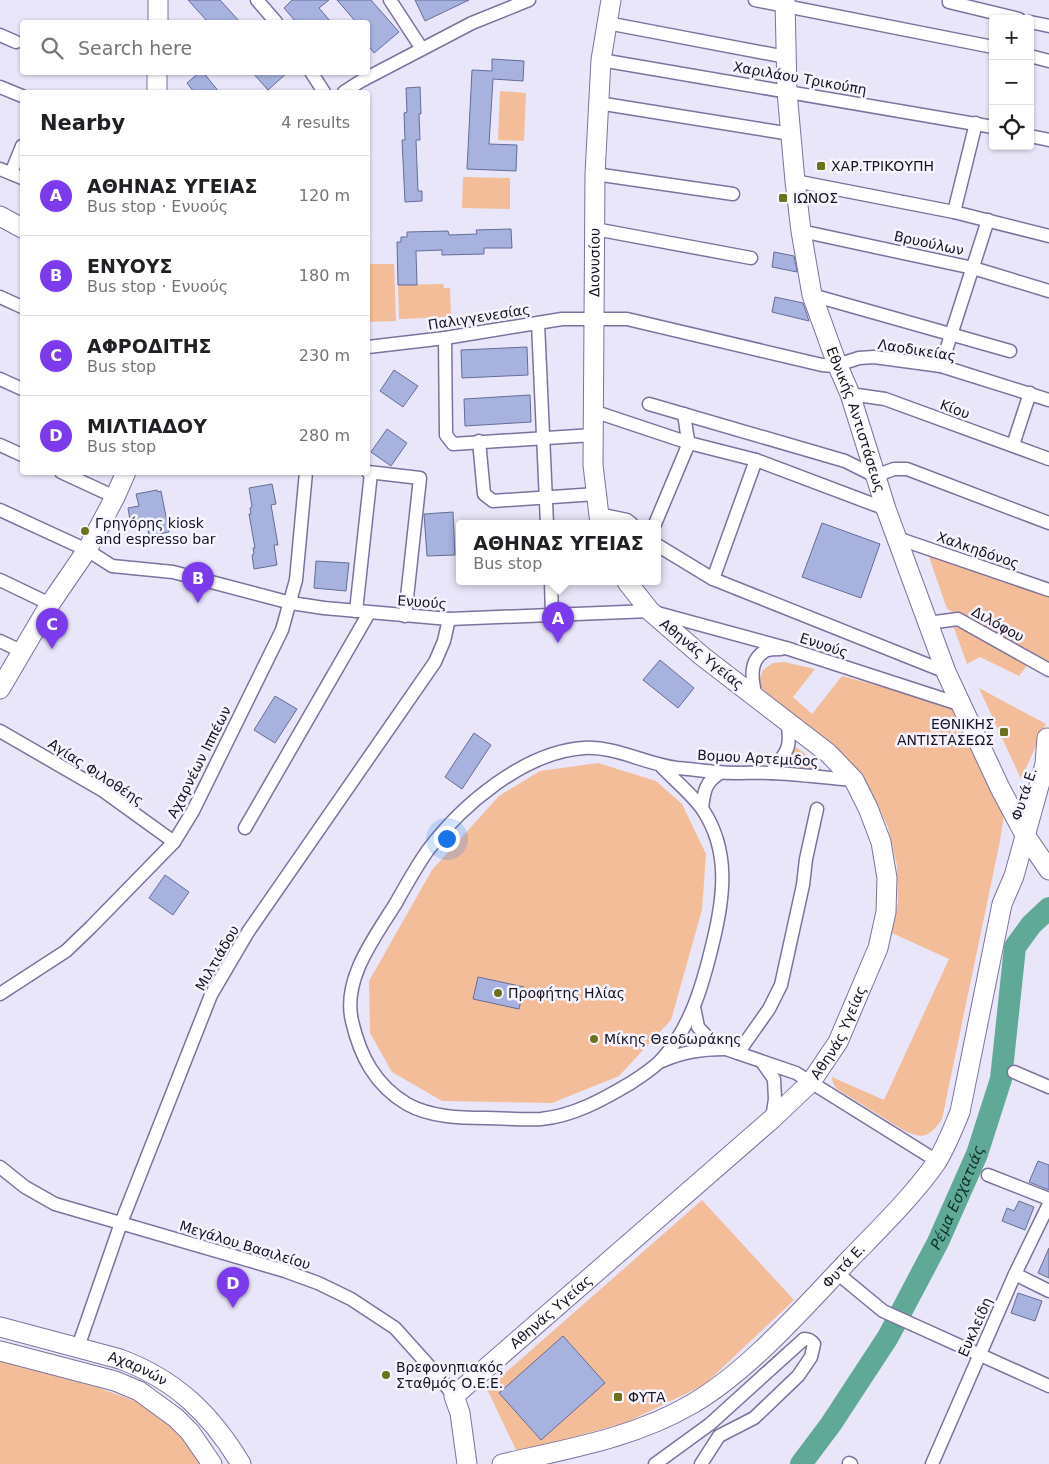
<!DOCTYPE html>
<html lang="en">
<head>
<meta charset="utf-8">
<style>
  :root { --surface:#fff; --page:#f6f6f6; --text:#202124; --muted:#757577; --line:#e0e0e0; --accent:#7c3aed }
  body { margin:0; font-family:"DejaVu Sans",sans-serif; background:var(--page); color:var(--text) }
  .controls { position:absolute; right:15px; top:15px; display:grid; overflow:hidden; border-radius:5px; box-shadow:0 1px 4px #0004 }
  .controls button { width:45px; height:45px; display:grid; place-items:center; padding:0; border:0; border-bottom:1px solid var(--line); background:var(--surface); color:var(--text); font:25px sans-serif }
  .you { position:absolute; left:446px; top:838px; width:18px; height:18px; margin:-12px; border:4px solid #fff; border-radius:50%; background:#1a73e8; box-shadow:0 0 0 8px #1a73e833 }
  .badge { display:grid; place-items:center; width:32px; height:32px; border-radius:50%; background:var(--accent); color:#fff; font-size:16px; font-weight:700 }
  .pin { position:absolute; translate:-50% -41px; filter:drop-shadow(0 1px 2px #0008) }
  .pin::after { content:''; position:absolute; top:26px; width:18px; height:15px; background:inherit; clip-path:polygon(0 0,100% 0,50% 100%) }
  .popup { position:absolute; left:456px; top:520px; width:205px; height:65px; box-sizing:border-box; display:grid; place-content:center; border-radius:5px; background:var(--surface); filter:drop-shadow(0 1px 4px #0005); font-size:16px; white-space:nowrap; color:var(--muted) }
  .popup b { font-size:19px; color:var(--text) }
  .popup::after { content:''; position:absolute; left:50%; top:100%; margin-left:-10px; border:10px solid transparent; border-top-color:var(--surface) }
  .list { margin:0; padding:0; list-style:none }
  h2 { display:flex; justify-content:space-between; align-items:center; height:65px; margin:0; padding:0 20px; font-size:21px }
  h2 small { font-size:16px; font-weight:400; color:var(--muted) }
  .list li { display:grid; grid-template-columns:32px 1fr auto; gap:15px; align-items:center; box-sizing:border-box; height:80px; padding:0 20px; border-top:1px solid var(--line) }
  .list b { display:block; font-size:19px; white-space:nowrap }
  .list p { margin:0; font-size:16px; white-space:nowrap; color:var(--muted) }
  .list em { font-size:16px; font-style:normal; color:var(--muted) }
  .icon { flex:none; width:28px; height:28px; fill:none; stroke:currentColor; stroke-width:2; stroke-linecap:round; stroke-linejoin:round }
  .map { position:relative; flex:none; width:1049px; height:1464px; overflow:hidden }
  .search { position:absolute; background:var(--surface); box-shadow:0 1px 4px #0004; left:20px; top:20px; width:350px; height:55px; display:flex; align-items:center; gap:12px; box-sizing:border-box; padding:0 18px; border-radius:5px; color:var(--muted); font-size:19px }
  .panel { position:absolute; background:var(--surface); box-shadow:0 1px 4px #0004; left:20px; top:90px; width:350px; height:385px; border-radius:5px }
  .map>svg:first-child { display:block }
</style>
</head>
<body>
<div class="map">
<svg width="1049" height="1464" viewBox="0 0 1049 1464">
  <rect width="100%" height="100%" fill="#e9e6f9"/>
  <g fill="#f3bd9a">
    <path d="M500,91L526,93L524,141L498,140Z"/>
    <path d="M463,177L510,178V209L462,208Z"/>
    <path d="M368,264H394L396,321L368,322Z"/>
    <path d="M443,284L444,288H450L451,317L399,319L398,285Z"/>
    <path d="M923,539L1049,592V665L947,609Z"/>
    <path d="M953,625L1028,664L1019,676L980,657L967,664Z"/>
    <path d="M784,662L815,669L793,697L812,714L842,676L943,703L959,712L1003,806V821L1000,841L942,1119C930,1137 923,1140 903,1130L837,1089L833,1083L832,1077L884,1100L949,959L892,933L898,902L897,865L888,827L872,793L849,763L770,697L761,687L760,678L763,670L773,663Z"/>
    <path d="M979,688L1046,724L1021,779Z"/>
    <path d="M794,746L808,756L824,772L782,770L787,761Z"/>
    <path d="M598,763L656,781L682,804L706,854L702,910L671,1020L619,1076L552,1103L442,1101L392,1072L370,1033L369,981L432,870L499,796L540,771Z"/>
    <path d="M702,1200L794,1300L704,1385L627,1422L557,1442L516,1450L487,1389Z"/>
    <path d="M0,1360L99,1388L149,1406L183,1431L204,1464H0Z"/>
  </g>
  <g fill="none" stroke-linecap="round" stroke-linejoin="round">
    <path stroke="#5fa996" stroke-width="22" id="s1" d="M801,1464L831,1424L888,1337L938,1242L977,1154L1001,1079L1015,947L1031,925L1049,908"/>
  </g>
  <g fill="#a7b2df" stroke="#646d97">
    <path d="M188,0H220L240,22H208Z"/>
    <path d="M292,0H329L319,8L331,22H296L284,8Z"/>
    <path d="M337,0H371L399,32L374,53L368,45V22H356Z"/>
    <path d="M415,0H469L425,21Z"/>
    <path d="M492,59L524,61L523,81L493,79L489,144L517,145L516,171L467,169L472,70L492,71Z"/>
    <path d="M200,72H203L219,92H194L187,83Z"/>
    <path d="M252,72H288L268,90Z"/>
    <path d="M420,87L421,114H419L420,140H416L417,166L418,191H422V201L405,202L402,140H405L404,113L407,112L406,88Z"/>
    <path d="M511,229L512,248H484V254L442,255V250L416,251L417,285H398L397,242H401V237H407V232L448,231L449,235L477,234L476,230Z"/>
    <path d="M774,252L794,256L797,272L772,267Z"/>
    <path d="M775,297L803,303L809,321L772,312Z"/>
    <path d="M527,347L528,375L462,378L461,350Z"/>
    <path d="M394,370L418,386L403,407L380,391Z"/>
    <path d="M530,395L531,422L465,426L464,399Z"/>
    <path d="M387,429L407,443L391,466L371,452Z"/>
    <path d="M272,484L276,504L271,505L278,545H274L277,565L254,569L252,555L254,554L253,548H255L249,514H251L250,508L252,507L249,488Z"/>
    <path d="M157,490L158,492L161,491L169,532L149,536L147,524L131,527L128,508L139,506L136,494Z"/>
    <path d="M453,512L455,555L427,556L424,514Z"/>
    <path d="M822,523L880,544L861,598L802,577Z"/>
    <path d="M316,561L349,563L346,591L314,588Z"/>
    <path d="M660,660L694,688L678,708L643,680Z"/>
    <path d="M275,696L297,709L275,743L254,730Z"/>
    <path d="M474,733L491,745L462,789L445,777Z"/>
    <path d="M165,875L189,892L173,915L149,898Z"/>
    <path d="M478,977L524,987L519,1009L473,999Z"/>
    <path d="M1038,1161L1049,1165V1190L1029,1182Z"/>
    <path d="M1019,1201L1034,1207L1025,1230L1002,1221L1007,1208L1014,1211Z"/>
    <path d="M1049,1248V1278L1038,1273Z"/>
    <path d="M1018,1293L1042,1301L1035,1321L1011,1313Z"/>
    <path d="M563,1336L605,1383L541,1440L499,1393Z"/>
  </g>
  <g fill="none" stroke-linecap="round" stroke-linejoin="round">
    <g stroke="#7c729d" stroke-width="15">
      <g id="street">
        <path d="M257,0L276,22"/>
        <path d="M390,0L422,49"/>
        <path d="M755,0L993,47"/>
        <path d="M949,0V2L1019,19"/>
        <path d="M1030,22L1049,26"/>
        <path d="M607,23L786,57"/>
        <path d="M0,35L16,42"/>
        <path d="M1030,56L1049,61"/>
        <path d="M601,60L993,127"/>
        <path d="M311,72L324,92"/>
        <path d="M0,87L22,96"/>
        <path d="M344,92L361,81L472,23L529,0"/>
        <path d="M598,103L791,134"/>
        <path d="M1030,136L1049,140"/>
        <path d="M0,169L22,178"/>
        <path d="M11,173L22,146"/>
        <path d="M595,174L733,194"/>
        <path d="M795,181L954,212L1049,236"/>
        <path d="M954,212L976,123"/>
        <path d="M595,229L751,258"/>
        <path d="M801,231L973,268L1049,291"/>
        <path d="M812,295L1010,351"/>
        <path d="M0,297L22,307"/>
        <path d="M538,323L547,524"/>
        <path d="M445,338L446,435L453,444L593,435"/>
        <path d="M368,347L445,338L562,319H627L822,365L834,366L859,358L874,357L941,366L1049,400"/>
        <path d="M941,366L988,220"/>
        <path d="M0,379L22,389"/>
        <path d="M850,394L885,399L1049,459"/>
        <path d="M649,404L845,461L875,476L894,469H907L1049,523"/>
        <path d="M593,411L689,443L756,460L886,509"/>
        <path d="M479,441L484,494L493,501L596,494"/>
        <path d="M0,445L22,455"/>
        <path d="M1013,445L1030,393"/>
        <path d="M61,472L115,497"/>
        <path d="M368,472L420,478L405,616"/>
        <path d="M0,510L87,550L112,566L173,572L291,603L324,608L449,619L650,611L786,648L962,705"/>
        <path d="M598,514L627,520L632,524"/>
        <path d="M655,524L689,443C686,433 686,424 684,414"/>
        <path d="M897,538L1049,590"/>
        <path d="M657,545L713,579L946,672"/>
        <path d="M713,579L756,460"/>
        <path d="M0,580L50,604"/>
        <path d="M551,582L552,615"/>
        <path d="M356,611L371,473"/>
        <path d="M928,623L958,619L1049,670"/>
        <path d="M0,641L23,652"/>
        <path d="M756,697C752,681 748,661 765,651C769,649 776,649 781,649"/>
        <path d="M0,731L102,790L174,842"/>
        <path d="M661,766C674,780 692,794 703,810C730,851 724,897 713,942C703,984 691,1027 662,1059C653,1069 640,1077 629,1084C602,1100 573,1116 541,1119C523,1120 504,1118 486,1118C460,1118 430,1117 407,1104C375,1085 360,1056 352,1021C342,979 375,937 396,903C406,885 416,867 428,850C462,805 524,752 584,748C616,746 645,764 677,768C690,769 704,771 717,772C735,774 754,772 772,773C799,774 826,778 854,780"/>
        <path d="M771,773C787,751 792,749 787,721"/>
        <path d="M702,808C704,792 705,782 720,773"/>
        <path d="M245,828L369,613"/>
        <path d="M0,994L66,951L91,927L174,842L193,811L282,630L296,580L306,472"/>
        <path d="M694,1007L698,1027L711,1041L726,1049L796,1073L937,1161"/>
        <path d="M738,1053L769,1009L781,985L803,885L806,859L817,809"/>
        <path d="M662,1061C683,1052 701,1049 725,1049"/>
        <path d="M762,1062L774,1079L775,1099L772,1119"/>
        <path d="M1014,1072L1049,1087"/>
        <path d="M0,1167L25,1187L55,1204L285,1271L318,1283L351,1299L395,1328L439,1377L454,1396"/>
        <path d="M988,1175L1049,1199"/>
        <path d="M837,1273L883,1311L1049,1386"/>
        <path d="M1015,1274L1049,1291"/>
        <path d="M78,1347L121,1223L211,995L248,932L435,662L444,641L449,619"/>
        <path d="M849,1463L851,1464"/>
        <path d="M655,1464L710,1424L804,1339C809,1339 811,1340 814,1344L811,1357L798,1376L754,1418L719,1436L701,1464"/>
        <path d="M932,1464L1015,1274L1049,1204"/>
      </g>
    </g>
    <g stroke="#7c729d" stroke-width="21">
      <g id="secondary">
        <path id="s2" d="M785,0L787,92L795,181L801,231L812,295L837,364L850,394L886,509L946,672L1000,788L1025,835L1049,870"/>
        <path d="M158,22V0"/>
        <path d="M157,92V72"/>
        <path d="M0,216L22,228"/>
        <path id="s3" d="M600,524L593,465L595,174L601,60L611,0"/>
        <path d="M0,689L50,604L87,550L115,497L126,472"/>
        <path id="s4" d="M0,1327L120,1359C176,1380 211,1414 241,1464"/>
        <path d="M0,1351L115,1381L139,1391L176,1418L190,1432L212,1464"/>
        <path id="s5" d="M467,1464L460,1413L454,1396L772,1119L811,1082L838,1042L878,948L886,912L887,878L881,842L868,808L854,780L828,753L702,656L650,611L627,582"/>
        <path id="s6" d="M502,1464C567,1449 634,1438 692,1404C750,1370 804,1307 850,1259C880,1228 911,1198 936,1163C946,1147 953,1129 960,1112L1002,904L1014,876L1045,764L1047,738"/>
      </g>
    </g>
    <use href="#street" stroke="#fff" stroke-width="12"/>
    <use href="#secondary" stroke="#fff" stroke-width="19"/>
  </g>
  <g fill="#6b721b" stroke="#f6f4fe" stroke-width="2">
    <rect x="816" y="161" width="10" height="10" rx="2.5"/>
    <rect x="778" y="193" width="10" height="10" rx="2.5"/>
    <circle cx="85" cy="531" r="5"/>
    <rect x="999" y="727" width="10" height="10" rx="2.5"/>
    <circle cx="498" cy="993" r="5"/>
    <circle cx="594" cy="1039" r="5"/>
    <circle cx="386" cy="1375" r="5"/>
    <rect x="613" y="1392" width="10" height="10" rx="2.5"/>
  </g>
  <g text-anchor="middle" dominant-baseline="central" stroke-width="5" stroke-linejoin="round" paint-order="stroke">
    <g font-size="14" fill="#171323" stroke="#f6f4fe">
      <text transform="translate(800 78) rotate(10)">Χαριλάου Τρικούπη</text>
      <text transform="translate(929 243) rotate(12)">Βρυούλων</text>
      <text stroke="none"><textPath href="#s3" startOffset="262">Διονυσίου</textPath></text>
      <text transform="translate(479 317) rotate(-9)">Παλιγγενεσίας</text>
      <text transform="translate(917 350) rotate(9)">Λαοδικείας</text>
      <text transform="translate(955 409) rotate(20)">Κίου</text>
      <text stroke="none"><textPath href="#s2" startOffset="429">Εθνικής Αντιστάσεως</textPath></text>
      <text transform="translate(978 550) rotate(19)">Χαλκηδόνος</text>
      <text transform="translate(422 602) rotate(4)">Ενυούς</text>
      <text transform="translate(998 624) rotate(29)">Διλόφου</text>
      <text transform="translate(824 645) rotate(18)">Ενυούς</text>
      <text transform="translate(702 654) rotate(39)">Αθηνάς Υγείας</text>
      <text transform="translate(758 758) rotate(3)">Βομου Αρτεμιδος</text>
      <text transform="translate(199 762) rotate(-63)">Αχαρνέων Ιππέων</text>
      <text transform="translate(96 772) rotate(33)">Αγίας Φιλοθέης</text>
      <text transform="translate(1024 794) rotate(-72)">Φυτά Ε.</text>
      <text transform="translate(217 958) rotate(-60)">Μιλτιάδου</text>
      <text stroke="none"><textPath href="#s5" startOffset="602">Αθηνάς Υγείας</textPath></text>
      <text transform="translate(245 1245) rotate(17)">Μεγάλου Βασιλείου</text>
      <text stroke="none"><textPath href="#s6" startOffset="406">Φυτά Ε.</textPath></text>
      <text stroke="none"><textPath href="#s5" startOffset="198">Αθηνάς Υγείας</textPath></text>
      <text transform="translate(975 1327) rotate(-66)">Ευκλείδη</text>
      <text stroke="none"><textPath href="#s4" startOffset="144">Αχαρνών</textPath></text>
    </g>
    <g font-size="14" fill="#171323" stroke="#f6f4fe" text-anchor="start">
      <text x="831" y="166">ΧΑΡ.ΤΡΙΚΟΥΠΗ</text>
      <text x="793" y="198">ΙΩΝΟΣ</text>
      <text x="95" y="523">Γρηγόρης kiosk<tspan x="95" dy="16">and espresso bar</tspan></text>
      <text x="994" y="724" text-anchor="end">ΕΘΝΙΚΗΣ<tspan x="994" dy="16">ΑΝΤΙΣΤΑΣΕΩΣ</tspan></text>
      <text x="508" y="993">Προφήτης Ηλίας</text>
      <text x="604" y="1039">Μίκης Θεοδωράκης</text>
      <text x="396" y="1367">Βρεφονηπιακός<tspan x="396" dy="16">Σταθμός Ο.Ε.Ε.</tspan></text>
      <text x="628" y="1397">ΦΥΤΑ</text>
    </g>
    <g font-size="15" font-style="italic" fill="#10342b" stroke="#f6f4fe">
      <text stroke="none"><textPath href="#s1" startOffset="310">Ρέμα Εσχατιάς</textPath></text>
    </g>
  </g>
</svg>
<div class="controls">
<button>+</button>
<button>−</button>
<button><svg class="icon" aria-label="locate" viewBox="0 0 24 24"><circle cx="12" cy="12" r="6"/><path d="M12 2v4M12 18v4M2 12h4M18 12h4"/></svg></button>
</div>
<div class="you"></div>
<div class="pin badge" style="left:558px;top:643px">A</div>
<div class="popup"><b>ΑΘΗΝΑΣ ΥΓΕΙΑΣ</b>Bus stop</div>
<div class="pin badge" style="left:198px;top:603px">B</div>
<div class="pin badge" style="left:52px;top:649px">C</div>
<div class="pin badge" style="left:233px;top:1308px">D</div>
<div class="search"><svg class="icon" aria-label="search" viewBox="0 0 24 24"><circle cx="10" cy="10" r="6"/><path d="M15 15l6 6"/></svg>Search here</div>
<section class="panel">
<h2>Nearby<small>4 results</small></h2>
<ul class="list">
<li><span class="badge">A</span><div><b>ΑΘΗΝΑΣ ΥΓΕΙΑΣ</b><p>Bus stop · Ενυούς</p></div><em>120 m</em></li>
<li><span class="badge">B</span><div><b>ΕΝΥΟΥΣ</b><p>Bus stop · Ενυούς</p></div><em>180 m</em></li>
<li><span class="badge">C</span><div><b>ΑΦΡΟΔΙΤΗΣ</b><p>Bus stop</p></div><em>230 m</em></li>
<li><span class="badge">D</span><div><b>ΜΙΛΤΙΑΔΟΥ</b><p>Bus stop</p></div><em>280 m</em></li>
</ul>
</section>
</div>
</body>
</html>
